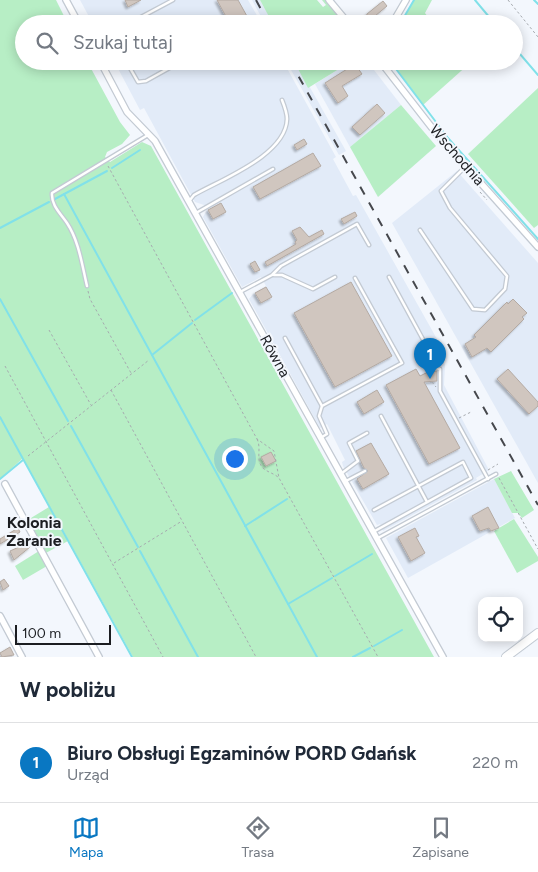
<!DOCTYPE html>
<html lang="pl">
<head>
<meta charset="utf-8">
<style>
  :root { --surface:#fff; --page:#f6f6f7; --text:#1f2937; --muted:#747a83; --line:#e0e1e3; --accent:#0977c2 }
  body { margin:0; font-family:Figtree,sans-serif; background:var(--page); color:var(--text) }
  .controls { position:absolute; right:15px; bottom:15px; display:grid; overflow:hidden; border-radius:10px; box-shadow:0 2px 12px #0003 }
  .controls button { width:45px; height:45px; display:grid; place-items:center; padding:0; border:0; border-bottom:1px solid var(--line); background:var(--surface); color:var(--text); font:25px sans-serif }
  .scale { position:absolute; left:15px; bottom:12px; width:96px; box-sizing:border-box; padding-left:5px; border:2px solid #1b1d21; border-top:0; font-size:14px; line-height:18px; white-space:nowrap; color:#1b1d21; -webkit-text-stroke:4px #f3f7fd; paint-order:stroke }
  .you { position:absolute; left:234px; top:458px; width:18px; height:18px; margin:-12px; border:4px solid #fff; border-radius:50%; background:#1a73e8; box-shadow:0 0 0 8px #1a73e833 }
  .badge { display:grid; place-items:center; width:32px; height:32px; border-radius:50%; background:var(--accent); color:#fff; font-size:16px; font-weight:700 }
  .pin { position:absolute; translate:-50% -41px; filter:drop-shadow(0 1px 2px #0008) }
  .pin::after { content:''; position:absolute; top:26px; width:18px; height:15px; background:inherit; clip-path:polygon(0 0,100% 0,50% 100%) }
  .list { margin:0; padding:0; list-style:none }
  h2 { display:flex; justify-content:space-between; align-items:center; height:65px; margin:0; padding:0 20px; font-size:21px }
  h2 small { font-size:16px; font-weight:400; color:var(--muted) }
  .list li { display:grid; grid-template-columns:32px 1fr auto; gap:15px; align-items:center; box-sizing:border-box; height:80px; padding:0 20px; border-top:1px solid var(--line) }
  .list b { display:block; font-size:19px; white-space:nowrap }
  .list p { margin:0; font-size:16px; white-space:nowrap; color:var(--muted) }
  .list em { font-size:16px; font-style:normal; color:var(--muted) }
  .icon { flex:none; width:28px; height:28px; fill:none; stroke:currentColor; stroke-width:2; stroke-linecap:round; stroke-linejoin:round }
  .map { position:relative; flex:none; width:538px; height:657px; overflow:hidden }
  .search { position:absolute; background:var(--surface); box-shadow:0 2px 12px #0003; left:15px; right:15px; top:15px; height:55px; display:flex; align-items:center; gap:12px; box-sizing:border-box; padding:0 18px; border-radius:28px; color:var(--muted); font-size:19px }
  .sheet { height:145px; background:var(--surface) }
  nav { display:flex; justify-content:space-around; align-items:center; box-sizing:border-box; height:70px; border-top:1px solid var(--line); background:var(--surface); font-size:14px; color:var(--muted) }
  nav a { display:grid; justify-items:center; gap:2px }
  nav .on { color:var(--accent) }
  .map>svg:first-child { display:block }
</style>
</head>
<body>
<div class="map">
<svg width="538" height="657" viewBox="0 0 538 657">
  <defs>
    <filter id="shadow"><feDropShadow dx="-2" dy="2" stdDeviation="1" flood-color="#0004"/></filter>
  </defs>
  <rect width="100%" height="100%" fill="#f3f7fd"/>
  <g fill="#e2ebf8">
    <path d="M80,0H248L262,24H93Z"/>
    <path d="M252,0H260L274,24H265Z"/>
    <path d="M114,61H283L336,157L333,159L353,196L356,195L437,339L434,341L445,365L444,385L489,470L476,478L477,480L383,531L380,524L377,525L343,466L342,462L345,460L327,424L320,428L249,299L253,294L266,286L261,277L242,287L203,217L207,210L204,205L195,202L144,108L140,110Z"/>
    <path d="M286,61H295L346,151L339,155Z"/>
    <path d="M352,61H367L401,105L350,147L315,84Z"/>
    <path d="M457,171L538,263V483L392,223Z"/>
    <path d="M494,479L515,518L408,578L386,538Z"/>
  </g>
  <g fill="#b7eec5">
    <path d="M0,0H56L68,24H24V61H87L120,122L130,135L122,144L107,152L105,157L110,162L142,142L151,146L434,657H133L23,458L0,479Z"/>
    <path d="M260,0H317L323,7L326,5L322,0H325L345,24H273Z"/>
    <path d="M414,0H432L425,13L433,24H400Z"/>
    <path d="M294,61H352L308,88Z"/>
    <path d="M391,61H468L470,63L423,105Z"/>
    <path d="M538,88V225L534,228L468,154Z"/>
    <path d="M401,105L436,146L378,197L350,147Z"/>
    <path d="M511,471L534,510L522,518L518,513H512L494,479Z"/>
    <path d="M49,507L68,541L44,554L26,521Z"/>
    <path d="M514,519L538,557V561L517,573L494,531Z"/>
    <path d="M39,551L47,566L23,580L15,566Z"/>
  </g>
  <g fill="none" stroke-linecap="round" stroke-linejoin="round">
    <g stroke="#81e1e9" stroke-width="2">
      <path d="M475,0L495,24"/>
      <path d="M534,0L538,4"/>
      <path d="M400,24L414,0"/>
      <path d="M514,47L538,75"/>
      <path d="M390,61L448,138L538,239"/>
      <path d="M112,168L140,150"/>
      <path d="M64,194L317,657"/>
      <path d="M55,199L107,171"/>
      <path d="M0,228L49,202"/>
      <path d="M0,299L68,421"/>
      <path d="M195,320L232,293"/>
      <path d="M152,355L192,323"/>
      <path d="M0,417L132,657"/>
      <path d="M71,426L138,547"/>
      <path d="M0,479L23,460"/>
      <path d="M245,526L287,499"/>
      <path d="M140,551L198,657"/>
      <path d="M335,576L372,554"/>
      <path d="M288,604L332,578"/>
      <path d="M374,646L402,630"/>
      <path d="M353,657L370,648"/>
    </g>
  </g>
  <g fill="#d0c6bf" stroke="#b4aaa3" filter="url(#shadow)">
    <path d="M125,0H141L128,7Z"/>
    <path d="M217,0H238L248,18L237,24H230Z"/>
    <path d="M383,1L387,6L375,16L379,21L371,24L366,18L367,14Z"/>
    <path d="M355,64L362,74L342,86L348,96L338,103L325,83Z"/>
    <path d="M377,104L385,113L360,135L352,127Z"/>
    <path d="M304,139L307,144L297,150L294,145Z"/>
    <path d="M313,153L321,166L260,199L253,187Z"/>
    <path d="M221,203L226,212L213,219L208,210Z"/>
    <path d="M355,212L357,216L344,224L341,219Z"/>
    <path d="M300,227L309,237L322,230L324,234L267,266L265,262L296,244L295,242L297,240L292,231Z"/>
    <path d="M255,261L260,270L255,272L250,264Z"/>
    <path d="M351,282L392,356L335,387L294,313Z"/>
    <path d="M266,287L272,297L261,303L255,293Z"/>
    <path d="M513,299L527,313L522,317L524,319L491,352L487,348L472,357L465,344L476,337L474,335L507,302L508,304Z"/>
    <path d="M416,369L420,376L428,372L437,371V381L424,382L460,448L429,464L386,385Z"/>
    <path d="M508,369L538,402V406L529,414L497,379Z"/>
    <path d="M377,390L384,402L364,414L357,402Z"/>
    <path d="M371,443L389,474L363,489L357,479L368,471L364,468L356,451Z"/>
    <path d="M271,452L276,461L266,466L261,457Z"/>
    <path d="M488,507L499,528L491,531L489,528L480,531L472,516Z"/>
    <path d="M18,528L20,532L0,544V539Z"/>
    <path d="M415,528L419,536L416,537L425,553L411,561L398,537Z"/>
    <path d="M28,543L30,547L14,560L10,551Z"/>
    <path d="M4,579L9,586L3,590L0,582Z"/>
    <path d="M10,647L14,655L2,657L0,653Z"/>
  </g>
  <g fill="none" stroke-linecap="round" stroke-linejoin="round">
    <g stroke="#c3cad3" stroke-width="5">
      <g id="lane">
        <path d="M128,24L173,0"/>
        <path d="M126,61L138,82L146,81L182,61"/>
        <path d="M190,200L194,195C222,179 286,155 287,119C287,113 284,105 282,100"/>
        <path d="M196,213L273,169"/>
        <path d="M420,230L473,309L485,310L505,289L507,276L450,208L441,191L465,167"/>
        <path d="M274,275H282L313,289L335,277"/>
        <path d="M389,277L426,345L424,358L428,366L440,369V391L488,479"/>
        <path d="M87,286C82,265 79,241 67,223C60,213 51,205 52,193L148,135"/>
        <path d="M240,292L272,275L281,266L357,224L369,245"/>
        <path d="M285,338L322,406"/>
        <path d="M381,416L427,502"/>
        <path d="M322,437L327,434L319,416L322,406L402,363L355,278"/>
        <path d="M342,473L358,461L349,443L367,433"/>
        <path d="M346,481L365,471"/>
        <path d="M373,532L471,478L463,462L374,510"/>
        <path d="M378,538L496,474"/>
      </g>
    </g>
    <g stroke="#c3cad3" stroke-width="8">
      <g id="street">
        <path d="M66,0L79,24"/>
        <path d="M329,0L349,24"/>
        <path d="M392,24L406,0"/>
        <path d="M100,61L127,112L155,141L443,657"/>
        <path d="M380,61L436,133L538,247"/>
        <path d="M5,484L99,657"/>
        <path d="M0,616L22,657"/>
      </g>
    </g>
    <g stroke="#c3cad3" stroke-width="10">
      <path id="secondary" d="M506,657L538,633"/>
    </g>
    <g stroke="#a6aaaf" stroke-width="1" stroke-dasharray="2.5 2.5" stroke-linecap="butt">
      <path d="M508,0L538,37"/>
      <path d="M108,166L257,439L274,451L279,478L378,657"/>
      <path d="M480,192L487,200"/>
      <path d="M88,291L90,299L131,373"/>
      <path d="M49,330L91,405"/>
      <path d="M5,366L163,657"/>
      <path d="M432,382L436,387"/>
      <path d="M111,390L256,657"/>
      <path d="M459,418L471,412"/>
      <path d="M257,439C262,449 255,460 263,468C267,472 273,473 278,477"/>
      <path d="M28,456L149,360"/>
      <path d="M488,470L498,464"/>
      <path d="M499,478L538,549"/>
      <path d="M114,563L182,521"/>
    </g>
    <use href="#lane" stroke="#fff" stroke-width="2.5"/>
    <use href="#street" stroke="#fff" stroke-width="5.5"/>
    <use href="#secondary" stroke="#fff" stroke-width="8"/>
    <g stroke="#46484d" stroke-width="2" stroke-dasharray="9 9" stroke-linecap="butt">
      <path d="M256,0L269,24"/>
      <path d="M290,61L538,505"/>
    </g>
  </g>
  <g text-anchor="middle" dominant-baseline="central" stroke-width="4" stroke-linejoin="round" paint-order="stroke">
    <g font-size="15" fill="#1b1d21" stroke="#f3f7fd">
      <text transform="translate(457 155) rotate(49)">Wschodnia</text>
      <text transform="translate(275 356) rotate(61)">Równa</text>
    </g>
    <g font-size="16" font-weight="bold" fill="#1b1d21" stroke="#f3f7fd">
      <text x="34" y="522">Kolonia<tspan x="34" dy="18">Zaranie</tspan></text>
    </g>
  </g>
</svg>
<div class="controls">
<button><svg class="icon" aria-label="locate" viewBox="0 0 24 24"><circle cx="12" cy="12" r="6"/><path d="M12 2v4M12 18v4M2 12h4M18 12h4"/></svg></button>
</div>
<div class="scale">100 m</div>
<div class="you"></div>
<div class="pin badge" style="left:430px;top:379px">1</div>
<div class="search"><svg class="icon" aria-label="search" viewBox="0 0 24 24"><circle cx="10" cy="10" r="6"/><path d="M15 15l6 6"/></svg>Szukaj tutaj</div>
</div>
<section class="sheet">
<h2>W pobliżu<small></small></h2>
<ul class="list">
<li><span class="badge">1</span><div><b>Biuro Obsługi Egzaminów PORD Gdańsk</b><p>Urząd</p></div><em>220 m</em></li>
</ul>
</section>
<nav>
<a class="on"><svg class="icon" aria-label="map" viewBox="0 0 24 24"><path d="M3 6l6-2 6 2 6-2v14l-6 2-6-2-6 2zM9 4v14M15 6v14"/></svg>Mapa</a>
<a><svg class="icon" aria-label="directions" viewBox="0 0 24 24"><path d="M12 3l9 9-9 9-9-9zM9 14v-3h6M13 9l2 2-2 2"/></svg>Trasa</a>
<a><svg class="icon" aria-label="saved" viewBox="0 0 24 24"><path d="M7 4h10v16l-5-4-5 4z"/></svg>Zapisane</a>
</nav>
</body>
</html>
